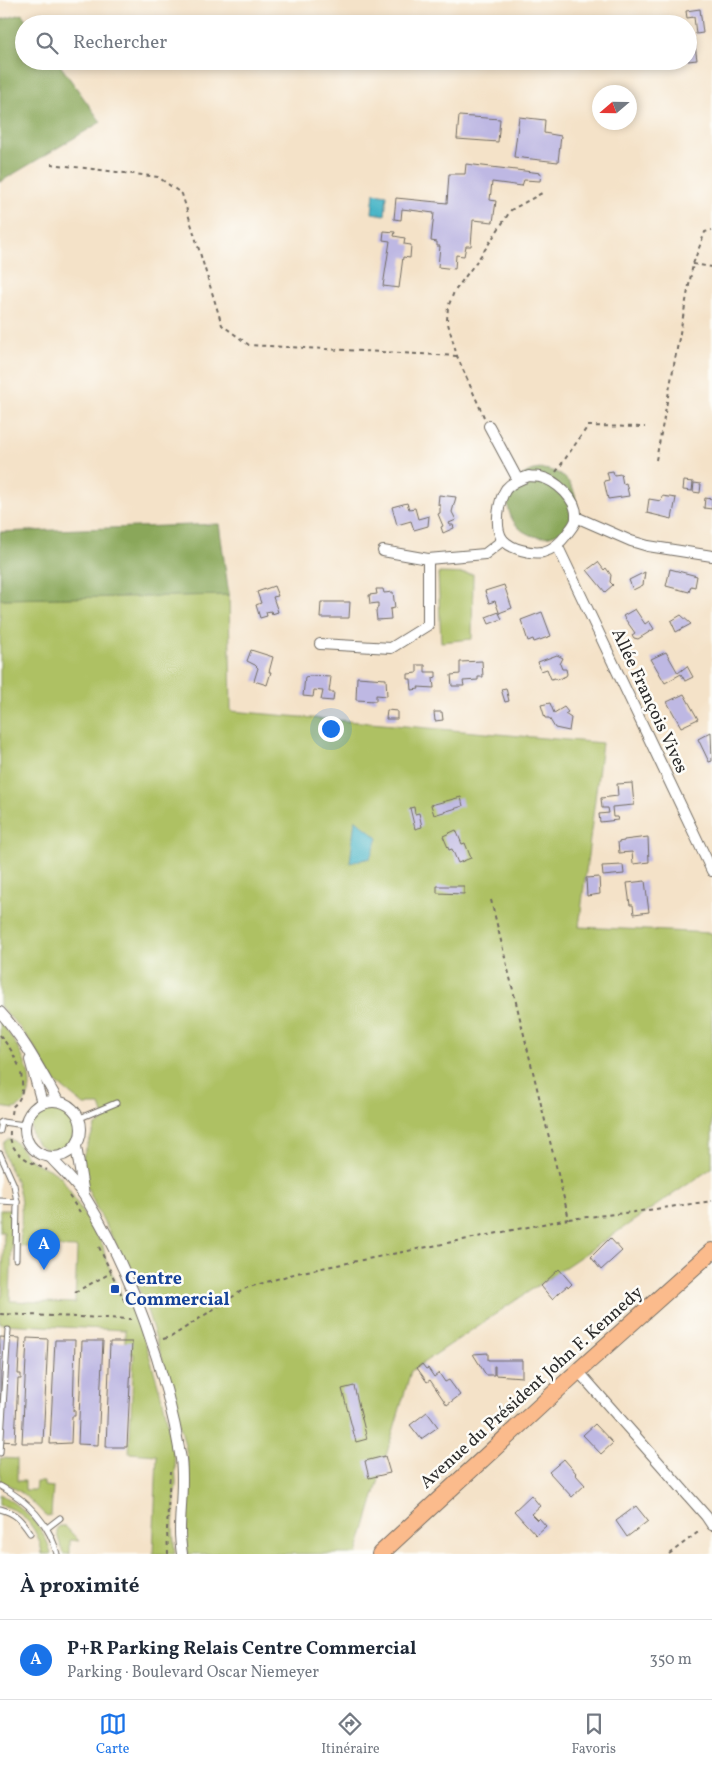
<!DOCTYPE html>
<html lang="fr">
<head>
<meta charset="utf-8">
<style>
  :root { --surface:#fff; --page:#f2f2f3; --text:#1f2937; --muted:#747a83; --line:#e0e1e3; --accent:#1a73e8 }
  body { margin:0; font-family:Vollkorn,serif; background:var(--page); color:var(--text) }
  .compass { position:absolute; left:592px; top:85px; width:45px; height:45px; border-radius:50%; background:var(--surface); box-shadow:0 2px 8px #0003; rotate:250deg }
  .you { position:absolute; left:330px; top:728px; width:18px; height:18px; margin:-12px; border:4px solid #fff; border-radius:50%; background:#1a73e8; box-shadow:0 0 0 8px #1a73e833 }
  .badge { display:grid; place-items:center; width:32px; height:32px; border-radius:50%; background:var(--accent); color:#fff; font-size:16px; font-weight:700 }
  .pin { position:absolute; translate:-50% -41px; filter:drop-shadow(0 1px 2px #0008) }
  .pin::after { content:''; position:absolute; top:26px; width:18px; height:15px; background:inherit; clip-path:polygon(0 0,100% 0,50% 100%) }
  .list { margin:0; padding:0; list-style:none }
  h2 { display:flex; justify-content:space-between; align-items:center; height:65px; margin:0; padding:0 20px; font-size:21px }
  h2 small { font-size:16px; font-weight:400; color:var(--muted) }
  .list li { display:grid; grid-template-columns:32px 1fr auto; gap:15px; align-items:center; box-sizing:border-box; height:80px; padding:0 20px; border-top:1px solid var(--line) }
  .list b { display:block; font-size:19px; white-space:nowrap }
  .list p { margin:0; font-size:16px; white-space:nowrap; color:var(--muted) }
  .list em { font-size:16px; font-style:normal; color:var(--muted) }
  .icon { flex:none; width:28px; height:28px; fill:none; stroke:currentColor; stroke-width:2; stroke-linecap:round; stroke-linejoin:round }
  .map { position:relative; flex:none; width:712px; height:1554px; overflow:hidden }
  .search { position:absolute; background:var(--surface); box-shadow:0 2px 8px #0003; left:15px; right:15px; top:15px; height:55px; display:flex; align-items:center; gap:12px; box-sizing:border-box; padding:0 18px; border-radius:28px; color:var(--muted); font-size:19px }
  .sheet { height:145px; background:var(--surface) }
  nav { display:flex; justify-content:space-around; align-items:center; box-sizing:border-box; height:70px; border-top:1px solid var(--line); background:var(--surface); font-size:14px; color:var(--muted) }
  nav a { display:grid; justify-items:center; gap:2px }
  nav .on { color:var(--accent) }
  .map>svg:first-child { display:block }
</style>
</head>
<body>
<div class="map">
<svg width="712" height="1554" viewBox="0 0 712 1554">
  <rect width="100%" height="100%" fill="#fdfcf7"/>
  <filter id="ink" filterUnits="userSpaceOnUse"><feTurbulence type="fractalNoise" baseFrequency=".02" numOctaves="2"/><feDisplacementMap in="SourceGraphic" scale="10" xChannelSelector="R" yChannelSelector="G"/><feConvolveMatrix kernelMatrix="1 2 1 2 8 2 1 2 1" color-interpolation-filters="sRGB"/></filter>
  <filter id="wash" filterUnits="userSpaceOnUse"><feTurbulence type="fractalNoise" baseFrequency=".0096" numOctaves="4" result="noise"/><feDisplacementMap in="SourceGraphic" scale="20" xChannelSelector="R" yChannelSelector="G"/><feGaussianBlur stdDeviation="1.12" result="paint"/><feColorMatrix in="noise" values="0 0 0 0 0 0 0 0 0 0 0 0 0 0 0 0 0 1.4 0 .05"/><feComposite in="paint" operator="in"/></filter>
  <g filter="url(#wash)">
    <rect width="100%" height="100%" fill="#f4e2c8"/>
    <g fill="#aec164" stroke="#6c7648">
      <path d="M438,573L473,574L472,639L441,642Z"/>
      <path d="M229,595L231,711L602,743L579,927L712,933V1168L411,1371L357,1554H188L186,1533L189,1478L186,1449L169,1381L147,1310L136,1282L96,1207L84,1180L83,1156L95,1127L105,1119L100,1105H84L52,1079L35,1048L20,1028L0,1006V599Z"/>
      <path d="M0,1022C16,1040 50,1095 14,1109L0,1107Z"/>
      <circle cx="53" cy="1128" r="22"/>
      <path d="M8,1139C19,1140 22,1153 31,1160C42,1167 52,1169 62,1178L103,1246L106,1260L124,1300L134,1310L148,1351L165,1409L175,1463L176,1482L173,1529L175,1554H153L157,1455L129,1453L134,1354L125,1352V1330L0,1324V1297H2L4,1232H0V1210H13L10,1301L75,1303L77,1248L20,1246C21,1224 24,1201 16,1181C11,1170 0,1153 4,1142Z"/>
      <path d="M0,1458L17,1459V1481H25V1490H35L36,1482H44V1486L53,1487L51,1515L47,1516C42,1513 40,1509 35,1505C26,1495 13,1486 0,1481Z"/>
      <path d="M0,1494C23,1508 45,1526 51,1554H42C40,1532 23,1509 0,1505Z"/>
      <path d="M60,1526H65L79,1541L70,1540V1554H63L57,1534V1528Z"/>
    </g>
    <g fill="#8aa75a" stroke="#5a6942">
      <path d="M22,14L29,24H24V61H57L101,122L0,182V20Z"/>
      <circle cx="542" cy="503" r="34"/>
      <path d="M219,524L229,595L0,599V532Z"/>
    </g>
    <g fill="#4bb6c8" stroke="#3b707a">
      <path d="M374,193L387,195L385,215L372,213Z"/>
      <path d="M355,819L378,838L370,858L350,863Z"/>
    </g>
    <g id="blocks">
      <g fill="#beb8e3">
        <path d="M700,9L703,33L696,34L694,17L687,18L686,11Z"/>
        <path d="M694,39L697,60L688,61V40Z"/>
        <path d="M459,116L500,119L498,142L457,139Z"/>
        <path d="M519,117L545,120L544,133L561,136L558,162L514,157Z"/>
        <path d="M466,164L541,173L540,181L524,180L522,186L492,182L490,200L496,201L493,222L473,220L471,246H466L464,256L456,255L455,269L438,267L440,246H437V242L431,241L434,213L402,209L401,220L394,219L396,198L447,203L449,174H465Z"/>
        <path d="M384,231L395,232L394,236L405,238L404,244L411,245L410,258L403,257L399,288L383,286L390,241L383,240Z"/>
        <path d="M613,471L614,475L621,474L623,484L626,483L629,496L608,499L604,481L609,480L607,472Z"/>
        <path d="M684,481L693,482L692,491L683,490Z"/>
        <path d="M694,483L701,484L700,493L693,492Z"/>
        <path d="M439,495L456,497L452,512L456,520L449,523L450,525H453L454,528L443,533L441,527L443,526L438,514L440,513V505H438Z"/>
        <path d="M662,496L676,498L672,519L647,513L649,499L661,501Z"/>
        <path d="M705,498L712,499V509L704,508Z"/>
        <path d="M407,503L409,509L415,508L418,519L429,516L428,526L414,530L411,521L397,525L392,507Z"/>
        <path d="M598,562L604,570L606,568L611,575L610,582L613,585L605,592L587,570Z"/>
        <path d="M670,569L697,576L695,587L691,586L689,592L666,586Z"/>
        <path d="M645,572L643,585L633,590L629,580Z"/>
        <path d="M504,585L512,608L499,613L502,619L489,624L486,617L499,612L495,601L489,603L485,591Z"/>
        <path d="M274,586L278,596L273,597L278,612L272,614L271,611L266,612L267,616L260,618L256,605L261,603L257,592Z"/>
        <path d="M376,589H383L384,593L393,592L395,608L390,609L391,619L377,620L376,611L378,607V603L370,604L369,595L377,594Z"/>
        <path d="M321,602H350L349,618H320Z"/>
        <path d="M635,609L645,624L649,621L654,629L638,639L634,638L632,635L635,633L623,616Z"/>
        <path d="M542,612L551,636L534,642L533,639L528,641L521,620Z"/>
        <path d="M681,615L691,624L676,632L671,621Z"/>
        <path d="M251,650L273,657L269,672H271L267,685L254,681L258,668L255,665L247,661Z"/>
        <path d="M666,652L678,673L687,666L693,677L685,681L681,674L665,683L651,659Z"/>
        <path d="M557,655L563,658L560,664L562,669H566L567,674L566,676L556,680L555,678L551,679L547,669L541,671L538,662Z"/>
        <path d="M482,661L483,677H478V680L463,681L464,686H452L451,675L460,674V662Z"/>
        <path d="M417,665H425V672H436V677L433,678L434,688L418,687L419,689L412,690L411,679H408V674L417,673Z"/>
        <path d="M310,676L331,677L329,692H334L333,701L321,700L323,691L314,690L313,697L303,696L305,677Z"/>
        <path d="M357,677L386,679L387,696L376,695V701L356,700Z"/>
        <path d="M506,688L509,701L505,702L501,689Z"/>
        <path d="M684,694L698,719L681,727L667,702Z"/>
        <path d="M550,703L554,713L564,707L568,712L565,714L571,718L569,731L555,728L549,718H545L541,705Z"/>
        <path d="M387,710L397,711V719H386Z"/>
        <path d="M434,712H442L443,720L435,721Z"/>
        <path d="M711,732L712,761L709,762L698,739Z"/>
        <path d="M632,783L634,805L612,807L613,817H617L618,820L600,822L599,814L609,813L608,808H602L601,798L618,796L617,784Z"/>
        <path d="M461,797L463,806L434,815L431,805Z"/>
        <path d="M414,807L415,814L419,813L422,827L415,829L410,808Z"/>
        <path d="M456,830L462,844L465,843L471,858L458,863L452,849L449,850L443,836Z"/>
        <path d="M648,837L649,862L633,864L632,852L619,853L618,842L624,841V840Z"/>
        <path d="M623,865L624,874L603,876L602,866Z"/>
        <path d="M599,877L600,894L587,896L586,878Z"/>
        <path d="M645,881L649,912L634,914L633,905H630L627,883Z"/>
        <path d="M437,886H464V894L437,893Z"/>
        <path d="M610,1238L622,1251L601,1270L591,1257Z"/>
        <path d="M559,1269L572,1284L568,1288L567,1286L552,1299L541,1286Z"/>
        <path d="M0,1337L20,1338L18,1374H21V1379H18L15,1442L0,1441Z"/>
        <path d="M27,1338L48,1339L43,1443H22Z"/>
        <path d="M55,1340H75L73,1411H75V1416H72L71,1443L50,1444Z"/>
        <path d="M82,1341H103L98,1445L78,1444Z"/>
        <path d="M110,1342H132L127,1447H106Z"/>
        <path d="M488,1353V1360H522V1377L495,1375V1366H494V1375H486L473,1354Z"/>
        <path d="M422,1364L426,1369L428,1368L434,1377L439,1373L445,1382L449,1380L460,1395L447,1405L430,1380L427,1382L417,1368Z"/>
        <path d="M354,1386L367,1439L356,1442L342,1389Z"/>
        <path d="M427,1412L438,1427L421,1439L410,1425Z"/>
        <path d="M595,1424L613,1443L601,1454L583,1435Z"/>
        <path d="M385,1456L390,1473L369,1478L365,1461Z"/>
        <path d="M564,1459L576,1473L575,1474L585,1485L572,1497L549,1472Z"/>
        <path d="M531,1495L540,1506L531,1514L537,1520L539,1518L546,1526L536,1535L514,1511Z"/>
        <path d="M636,1506L648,1521L627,1537L616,1521Z"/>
      </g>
    </g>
  </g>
  <g filter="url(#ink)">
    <use href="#blocks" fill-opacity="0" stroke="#716b62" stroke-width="1"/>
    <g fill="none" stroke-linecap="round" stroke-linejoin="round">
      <g stroke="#716b62" stroke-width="7">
        <g id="lane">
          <path d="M80,1118L116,1103"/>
          <path d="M0,1123L2,1122L25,1125"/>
          <path d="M0,1131L2,1122"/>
          <path d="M0,1154L14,1185L17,1202L16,1259"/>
          <path d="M0,1201L17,1202"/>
          <path d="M0,1453L8,1330"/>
          <path d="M0,1486C27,1500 50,1524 57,1554"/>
          <path d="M0,1509C16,1513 21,1520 30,1533"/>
          <path d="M47,1528L60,1518"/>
        </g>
      </g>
      <g stroke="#716b62" stroke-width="12">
        <g id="street">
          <path d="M489,426L518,480"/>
          <path d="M529,476C533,477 537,476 540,477C556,480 578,500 576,518C576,524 570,529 567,534C561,542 552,550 543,552C531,554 511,549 503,540C494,529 498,501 506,489C512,482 520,479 529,476Z"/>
          <path d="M576,517L631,541L648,546L712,556"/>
          <path d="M557,545L712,871"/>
          <path d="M383,551L428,559L485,554L503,540"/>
          <path d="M320,644L391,648L428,625V559"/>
          <path d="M0,1012C24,1038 40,1070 58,1101"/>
          <path d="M30,1060L42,1103"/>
          <circle cx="53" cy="1129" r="28"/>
          <path d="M76,1146L84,1195"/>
          <path d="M50,1157C62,1170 76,1183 85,1197C132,1272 167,1372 181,1459C184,1484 180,1507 180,1531C180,1539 181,1547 182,1554"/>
          <path d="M578,1371L706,1516L712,1525"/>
        </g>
      </g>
      <g stroke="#716b62" stroke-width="18">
        <path id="primary" d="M380,1554L578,1371L712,1251"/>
      </g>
      <g stroke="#716b62" stroke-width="2" stroke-dasharray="4 4" stroke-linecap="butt">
        <path d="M51,164L158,177L182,194L222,325L249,345L457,356"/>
        <path d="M693,264L712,267"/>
        <path d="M484,417L457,356L447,320L448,307L454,292L482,254L511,210L542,193"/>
        <path d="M656,460L693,264L705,232L712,230"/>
        <path d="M556,472L588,426L645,427"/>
        <path d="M491,900L569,1219L634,1212L712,1201"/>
        <path d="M0,1035L11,1050L20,1068"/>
        <path d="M11,1114L12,1107C24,1098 23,1087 21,1073"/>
        <path d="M10,1131C8,1153 30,1162 47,1170"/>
        <path d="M69,1196L80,1212"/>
        <path d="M99,1247L126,1304"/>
        <path d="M75,1292L111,1273"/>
        <path d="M0,1314L131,1319"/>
        <path d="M163,1339L171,1337L246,1288L297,1273L568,1219"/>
        <path d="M168,1554L167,1529L170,1472"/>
        <path d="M669,1554L701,1530"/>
      </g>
      <use href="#lane" stroke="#fff" stroke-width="5"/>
      <use href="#street" stroke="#fff" stroke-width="10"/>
      <use href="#primary" stroke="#fbbb8c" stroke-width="16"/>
    </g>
  </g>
  <rect fill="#1a4fb4" stroke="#fdfcf7" stroke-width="2" x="110" y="1284" width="10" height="10" rx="2.5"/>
  <g text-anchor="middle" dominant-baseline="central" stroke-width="5" stroke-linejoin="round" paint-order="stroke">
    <g font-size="18" fill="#2b2b2b" stroke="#fdfcf7">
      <text transform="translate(649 701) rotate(65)">Allée François Vives</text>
      <text transform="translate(532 1388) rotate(-42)">Avenue du Président John F. Kennedy</text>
    </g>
    <g font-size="18" font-weight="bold" fill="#164399" stroke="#fdfcf7" text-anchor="start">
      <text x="125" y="1279">Centre<tspan x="125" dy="21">Commercial</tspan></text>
    </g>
  </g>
</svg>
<svg class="compass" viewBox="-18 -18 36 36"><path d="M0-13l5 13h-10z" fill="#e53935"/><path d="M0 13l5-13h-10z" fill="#747a83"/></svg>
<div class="you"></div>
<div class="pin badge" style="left:44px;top:1270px">A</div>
<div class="search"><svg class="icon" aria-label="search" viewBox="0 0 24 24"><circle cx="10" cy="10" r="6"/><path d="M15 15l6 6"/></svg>Rechercher</div>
</div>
<section class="sheet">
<h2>À proximité<small></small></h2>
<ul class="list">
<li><span class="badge">A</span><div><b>P+R Parking Relais Centre Commercial</b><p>Parking · Boulevard Oscar Niemeyer</p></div><em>350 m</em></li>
</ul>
</section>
<nav>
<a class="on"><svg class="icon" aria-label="map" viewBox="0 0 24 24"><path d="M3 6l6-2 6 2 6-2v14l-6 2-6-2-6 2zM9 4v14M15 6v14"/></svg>Carte</a>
<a><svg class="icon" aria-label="directions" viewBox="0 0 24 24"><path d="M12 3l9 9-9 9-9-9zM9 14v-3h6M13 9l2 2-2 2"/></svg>Itinéraire</a>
<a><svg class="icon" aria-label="saved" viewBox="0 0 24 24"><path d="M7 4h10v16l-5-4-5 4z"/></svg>Favoris</a>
</nav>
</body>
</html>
